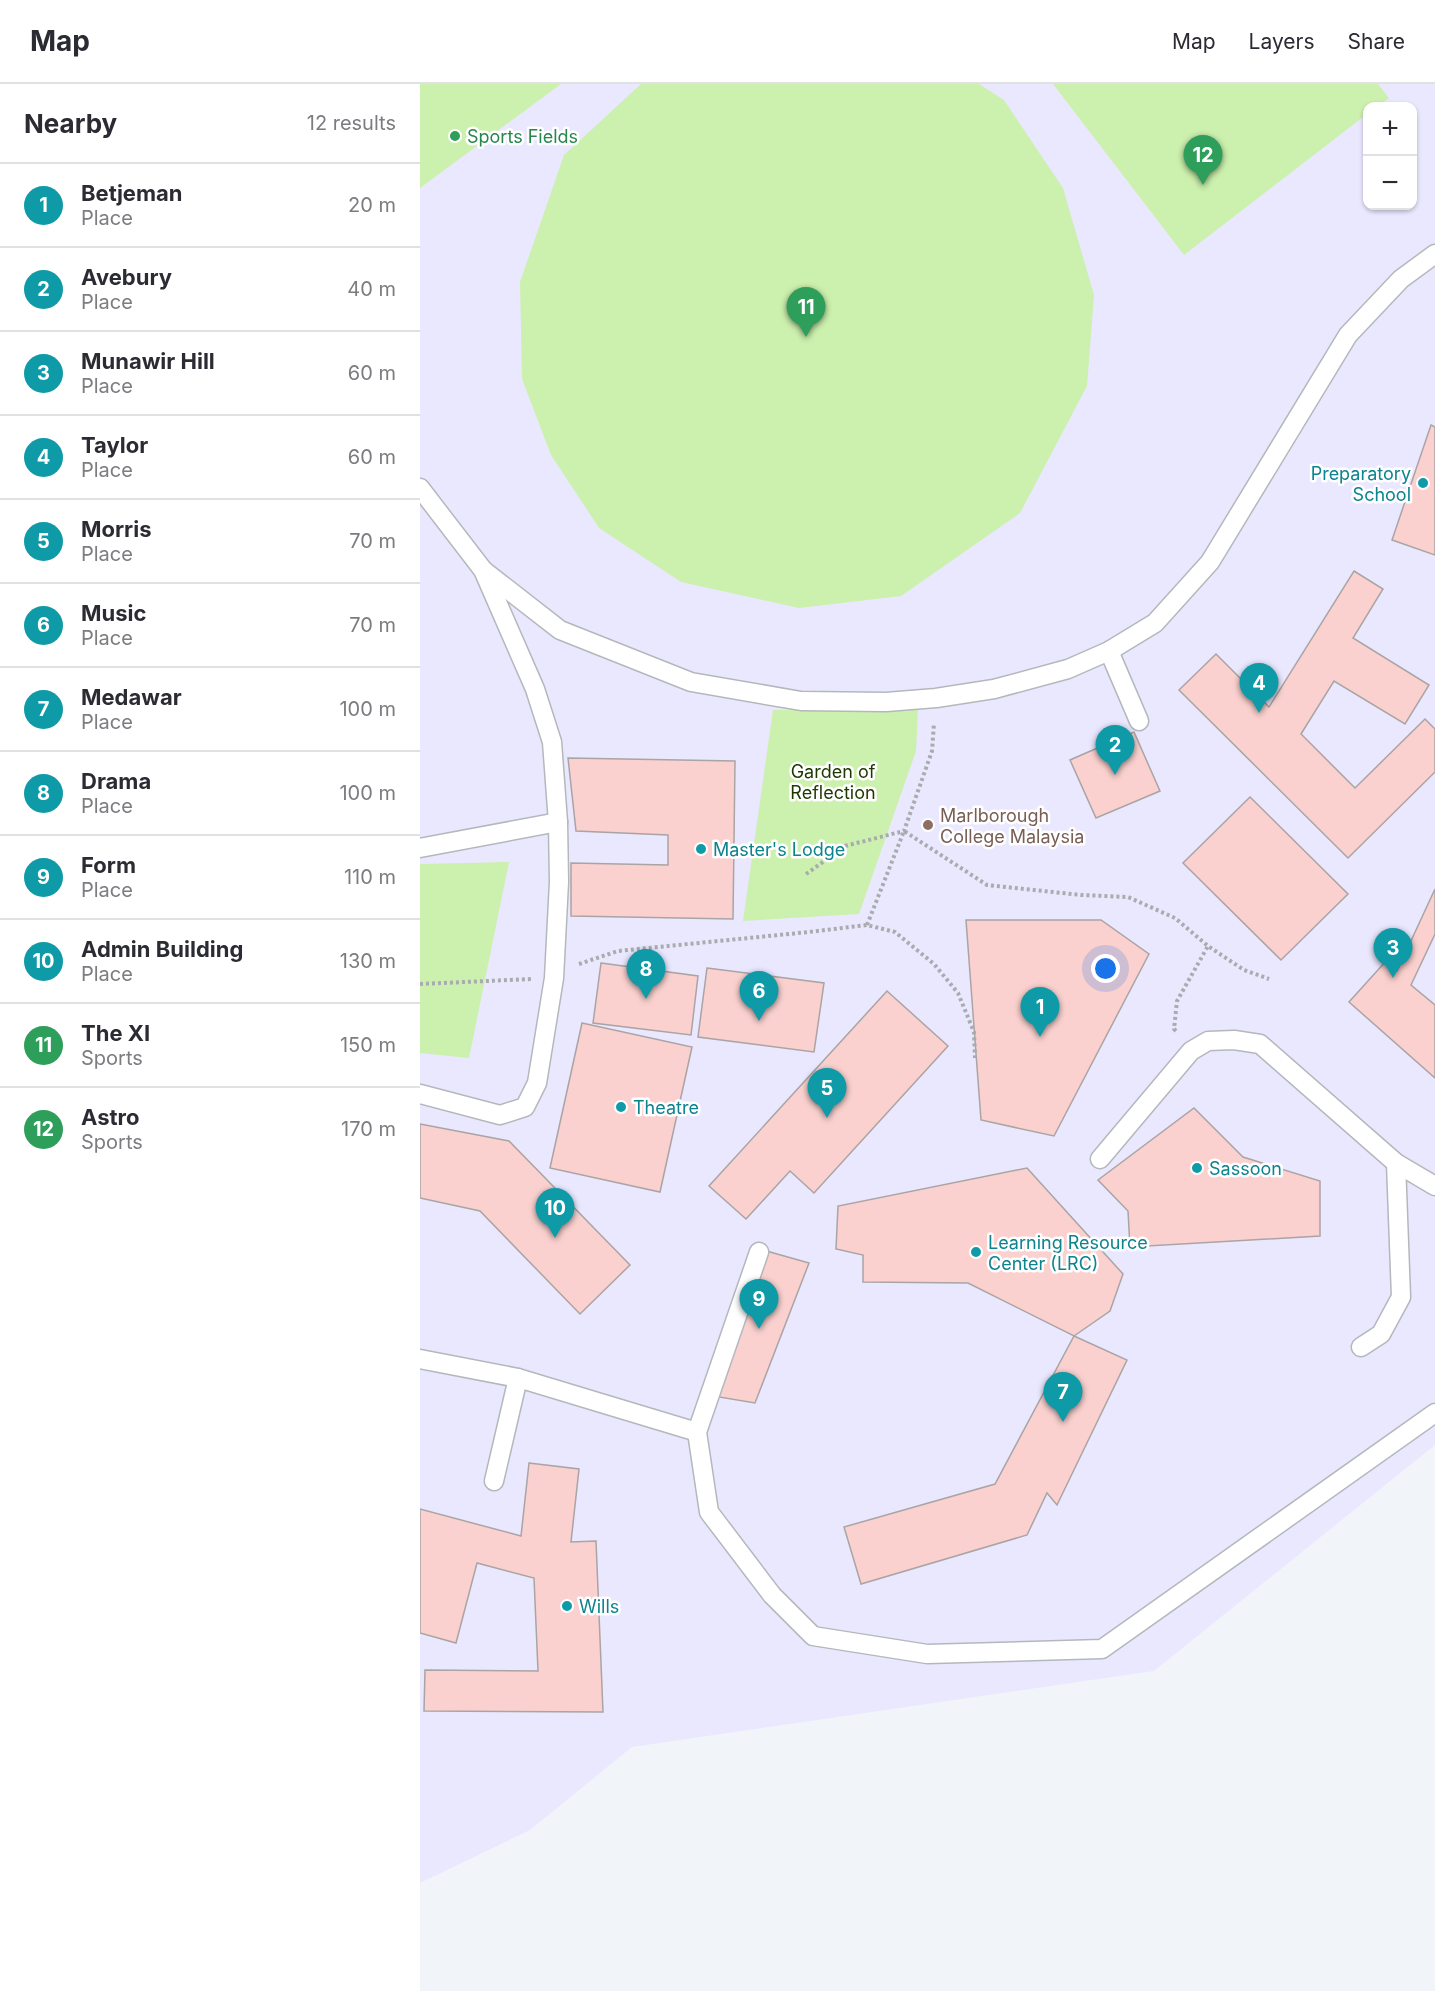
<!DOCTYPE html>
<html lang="en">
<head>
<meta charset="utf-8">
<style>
  :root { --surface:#fff; --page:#f7f7f7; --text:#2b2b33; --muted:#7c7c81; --line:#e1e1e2; --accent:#b45309 }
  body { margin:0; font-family:Inter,sans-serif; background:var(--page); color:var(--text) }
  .controls { position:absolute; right:18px; top:18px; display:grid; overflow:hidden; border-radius:12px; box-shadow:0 2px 4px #0004 }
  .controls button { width:54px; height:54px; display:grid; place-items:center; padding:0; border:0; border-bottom:2px solid var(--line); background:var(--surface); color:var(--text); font:30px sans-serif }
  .you { position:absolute; left:686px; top:885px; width:21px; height:21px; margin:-15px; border:4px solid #fff; border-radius:50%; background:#1a73e8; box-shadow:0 0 0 9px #1a73e833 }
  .badge { display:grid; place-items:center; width:39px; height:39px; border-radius:50%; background:var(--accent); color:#fff; font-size:20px; font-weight:700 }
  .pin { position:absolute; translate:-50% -50px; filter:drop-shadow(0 2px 3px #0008) }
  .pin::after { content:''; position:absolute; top:32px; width:21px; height:18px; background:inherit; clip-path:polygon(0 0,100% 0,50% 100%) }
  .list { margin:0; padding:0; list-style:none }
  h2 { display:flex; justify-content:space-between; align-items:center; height:78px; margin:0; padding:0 24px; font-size:26px }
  h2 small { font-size:20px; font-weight:400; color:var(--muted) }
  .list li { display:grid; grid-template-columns:39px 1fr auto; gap:18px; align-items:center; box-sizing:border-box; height:84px; padding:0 24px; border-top:2px solid var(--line) }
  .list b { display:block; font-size:22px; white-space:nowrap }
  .list p { margin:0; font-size:20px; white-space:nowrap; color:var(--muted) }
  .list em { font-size:20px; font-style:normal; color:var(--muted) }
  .map { position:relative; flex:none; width:1015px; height:1907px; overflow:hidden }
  header { display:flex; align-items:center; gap:36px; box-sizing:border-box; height:84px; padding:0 30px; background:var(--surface); border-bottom:2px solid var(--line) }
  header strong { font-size:28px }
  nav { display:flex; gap:33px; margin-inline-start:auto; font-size:21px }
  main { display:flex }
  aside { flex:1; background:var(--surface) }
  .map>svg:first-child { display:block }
</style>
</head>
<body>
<header>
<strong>Map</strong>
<nav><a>Map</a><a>Layers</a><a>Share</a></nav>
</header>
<main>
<aside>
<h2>Nearby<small>12 results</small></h2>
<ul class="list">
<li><span class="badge" style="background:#0f9aa8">1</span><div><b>Betjeman</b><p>Place</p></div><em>20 m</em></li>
<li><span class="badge" style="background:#0f9aa8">2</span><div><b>Avebury</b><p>Place</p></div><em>40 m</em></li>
<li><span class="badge" style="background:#0f9aa8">3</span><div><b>Munawir Hill</b><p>Place</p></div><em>60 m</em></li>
<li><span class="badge" style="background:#0f9aa8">4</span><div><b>Taylor</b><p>Place</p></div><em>60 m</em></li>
<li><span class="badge" style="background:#0f9aa8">5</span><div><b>Morris</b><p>Place</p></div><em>70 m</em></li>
<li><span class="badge" style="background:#0f9aa8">6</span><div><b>Music</b><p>Place</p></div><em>70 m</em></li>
<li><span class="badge" style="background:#0f9aa8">7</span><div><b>Medawar</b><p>Place</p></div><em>100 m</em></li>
<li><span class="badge" style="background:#0f9aa8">8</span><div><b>Drama</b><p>Place</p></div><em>100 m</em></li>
<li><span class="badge" style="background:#0f9aa8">9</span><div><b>Form</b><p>Place</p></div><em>110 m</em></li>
<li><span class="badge" style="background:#0f9aa8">10</span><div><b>Admin Building</b><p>Place</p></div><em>130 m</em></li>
<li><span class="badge" style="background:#2e9e5b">11</span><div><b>The XI</b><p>Sports</p></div><em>150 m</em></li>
<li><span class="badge" style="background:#2e9e5b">12</span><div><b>Astro</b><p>Sports</p></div><em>170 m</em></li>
</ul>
</aside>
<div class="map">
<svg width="1015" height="1907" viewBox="0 0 1015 1907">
  <rect width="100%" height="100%" fill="#f1f5f9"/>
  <path fill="#eae8fe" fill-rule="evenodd" d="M0,0H1015V1361L734,1587L212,1663L110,1746L0,1799ZM948,22H992V122H948Z"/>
  <g fill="#ccf0ad">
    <path d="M0,0H141L0,104Z"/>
    <path d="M221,0H559L584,16L643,104L674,211L667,302L600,429L481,512L379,524L261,498L179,444L131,371L102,295L100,198L144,71Z"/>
    <path d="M633,0H958L969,14L958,22H948L947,30L764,171Z"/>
    <path d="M498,625L496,667L439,830L323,837L353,626Z"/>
    <path d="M89,778L49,974L0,969V780Z"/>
  </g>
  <g fill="#fad1cf" stroke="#aaa4a4" stroke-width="1.5">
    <path d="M1011,341L1015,343V471L972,456Z"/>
    <path d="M934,487L963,505L933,554L1009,601L985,640L914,597L881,650L935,704L1005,635L1015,645V688L928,774L759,606L796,570L849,623Z"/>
    <path d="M714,648L740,707L676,734L650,676Z"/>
    <path d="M148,674L315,677L313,835L151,832V779L248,781V751L156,747Z"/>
    <path d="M830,713L928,810L861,876L763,779Z"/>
    <path d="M1015,805V850L991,901L1015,921V994L929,918L966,877L977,887Z"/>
    <path d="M546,836H681L729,870L634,1052L561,1036Z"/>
    <path d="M181,879L278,892L271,951L173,939Z"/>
    <path d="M287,884L404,899L394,968L278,953Z"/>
    <path d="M467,907L528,962L394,1109L370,1087L326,1135L289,1102Z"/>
    <path d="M162,939L272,963L240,1108L130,1084Z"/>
    <path d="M774,1024L823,1073L900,1097V1152L710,1163L708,1127L678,1096Z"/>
    <path d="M0,1040L89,1057L210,1181L160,1230L60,1127L0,1114Z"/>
    <path d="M607,1084L703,1190L690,1227L654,1252L548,1199L443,1198V1171L416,1165L418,1122Z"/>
    <path d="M343,1166L389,1179L335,1319L293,1312Z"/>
    <path d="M654,1252L707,1276L637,1421L627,1409L607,1451L441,1500L424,1443L575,1400Z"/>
    <path d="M109,1379L159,1385L151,1458L176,1457L183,1628L4,1627L5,1586L118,1587L114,1494L57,1479L36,1559L0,1549V1425L101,1452Z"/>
  </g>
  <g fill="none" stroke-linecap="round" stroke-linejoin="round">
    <g stroke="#b4b8bc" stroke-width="21">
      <g id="lane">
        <path d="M0,404L63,486L115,605L132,658L138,738L139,798L134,894L117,999L105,1023L80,1031L0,1010"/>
        <path d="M63,486L140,546L271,598L381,617L466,618L516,614L574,605L648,585L689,567L735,539L790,478L928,251L981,195L1015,170"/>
        <path d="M689,567L719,637"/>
        <path d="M0,764L138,738"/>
        <path d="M680,1075L771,967L788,957L814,956L840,960L976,1079L1015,1102"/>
        <path d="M339,1168L277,1348L289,1428L352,1511L393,1552L507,1570L682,1565L1015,1329"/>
        <path d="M941,1263L961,1250L981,1213L976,1079"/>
        <path d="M0,1275L98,1294L277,1348"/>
        <path d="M74,1397L98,1294"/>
      </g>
    </g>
    <g stroke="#a9acaf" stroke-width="4" stroke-dasharray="3 3" stroke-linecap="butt">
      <path d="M386,790L425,762L484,747L512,667L514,639"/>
      <path d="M447,841L484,747L567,801L661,811L708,813L755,834L788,862L824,886L849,895"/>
      <path d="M159,880L198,867L389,848L447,841L475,848L514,880L538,909L554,948L555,974"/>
      <path d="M0,900L111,895"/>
      <path d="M756,947L754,945L757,917L788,862"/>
    </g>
    <use href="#lane" stroke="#fff" stroke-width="18"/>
  </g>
  <circle fill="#2e9e5b" stroke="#fff" stroke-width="2" cx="35" cy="52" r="6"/>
  <g fill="#0f9aa8" stroke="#fff" stroke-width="2">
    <circle cx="1003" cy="399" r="6"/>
    <circle cx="281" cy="765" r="6"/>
    <circle cx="201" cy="1023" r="6"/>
    <circle cx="777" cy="1084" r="6"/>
    <circle cx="556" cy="1168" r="6"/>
    <circle cx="147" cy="1522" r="6"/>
  </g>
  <circle fill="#8d6e63" stroke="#fff" stroke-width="2" cx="508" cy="741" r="6"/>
  <g text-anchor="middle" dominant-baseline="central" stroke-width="5" stroke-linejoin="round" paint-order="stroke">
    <g font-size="18" fill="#27864d" stroke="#fff" text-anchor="start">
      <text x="47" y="52">Sports Fields</text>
    </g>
    <g font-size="18" fill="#0d838f" stroke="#fff" text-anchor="start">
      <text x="991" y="389" text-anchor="end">Preparatory<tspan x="991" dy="21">School</tspan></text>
      <text x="293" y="765">Master's Lodge</text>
      <text x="213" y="1023">Theatre</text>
      <text x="789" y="1084">Sassoon</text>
      <text x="568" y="1158">Learning Resource<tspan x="568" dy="21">Center (LRC)</tspan></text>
      <text x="159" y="1522">Wills</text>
    </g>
    <g font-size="18" fill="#1f3800" stroke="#fff">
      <text x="413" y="687">Garden of<tspan x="413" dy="21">Reflection</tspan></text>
    </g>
    <g font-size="18" fill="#785e54" stroke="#fff" text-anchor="start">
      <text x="520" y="731">Marlborough<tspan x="520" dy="21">College Malaysia</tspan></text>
    </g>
  </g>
</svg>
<div class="controls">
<button>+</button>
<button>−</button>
</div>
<div class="you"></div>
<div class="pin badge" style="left:620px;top:953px;background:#0f9aa8">1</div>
<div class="pin badge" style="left:695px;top:691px;background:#0f9aa8">2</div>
<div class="pin badge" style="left:973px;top:894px;background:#0f9aa8">3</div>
<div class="pin badge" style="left:839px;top:629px;background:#0f9aa8">4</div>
<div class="pin badge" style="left:407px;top:1034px;background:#0f9aa8">5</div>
<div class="pin badge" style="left:339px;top:937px;background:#0f9aa8">6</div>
<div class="pin badge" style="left:643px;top:1338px;background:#0f9aa8">7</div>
<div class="pin badge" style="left:226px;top:915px;background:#0f9aa8">8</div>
<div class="pin badge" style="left:339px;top:1245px;background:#0f9aa8">9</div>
<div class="pin badge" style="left:135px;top:1154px;background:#0f9aa8">10</div>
<div class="pin badge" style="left:386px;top:253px;background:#2e9e5b">11</div>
<div class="pin badge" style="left:783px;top:101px;background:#2e9e5b">12</div>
</div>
</main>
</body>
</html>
